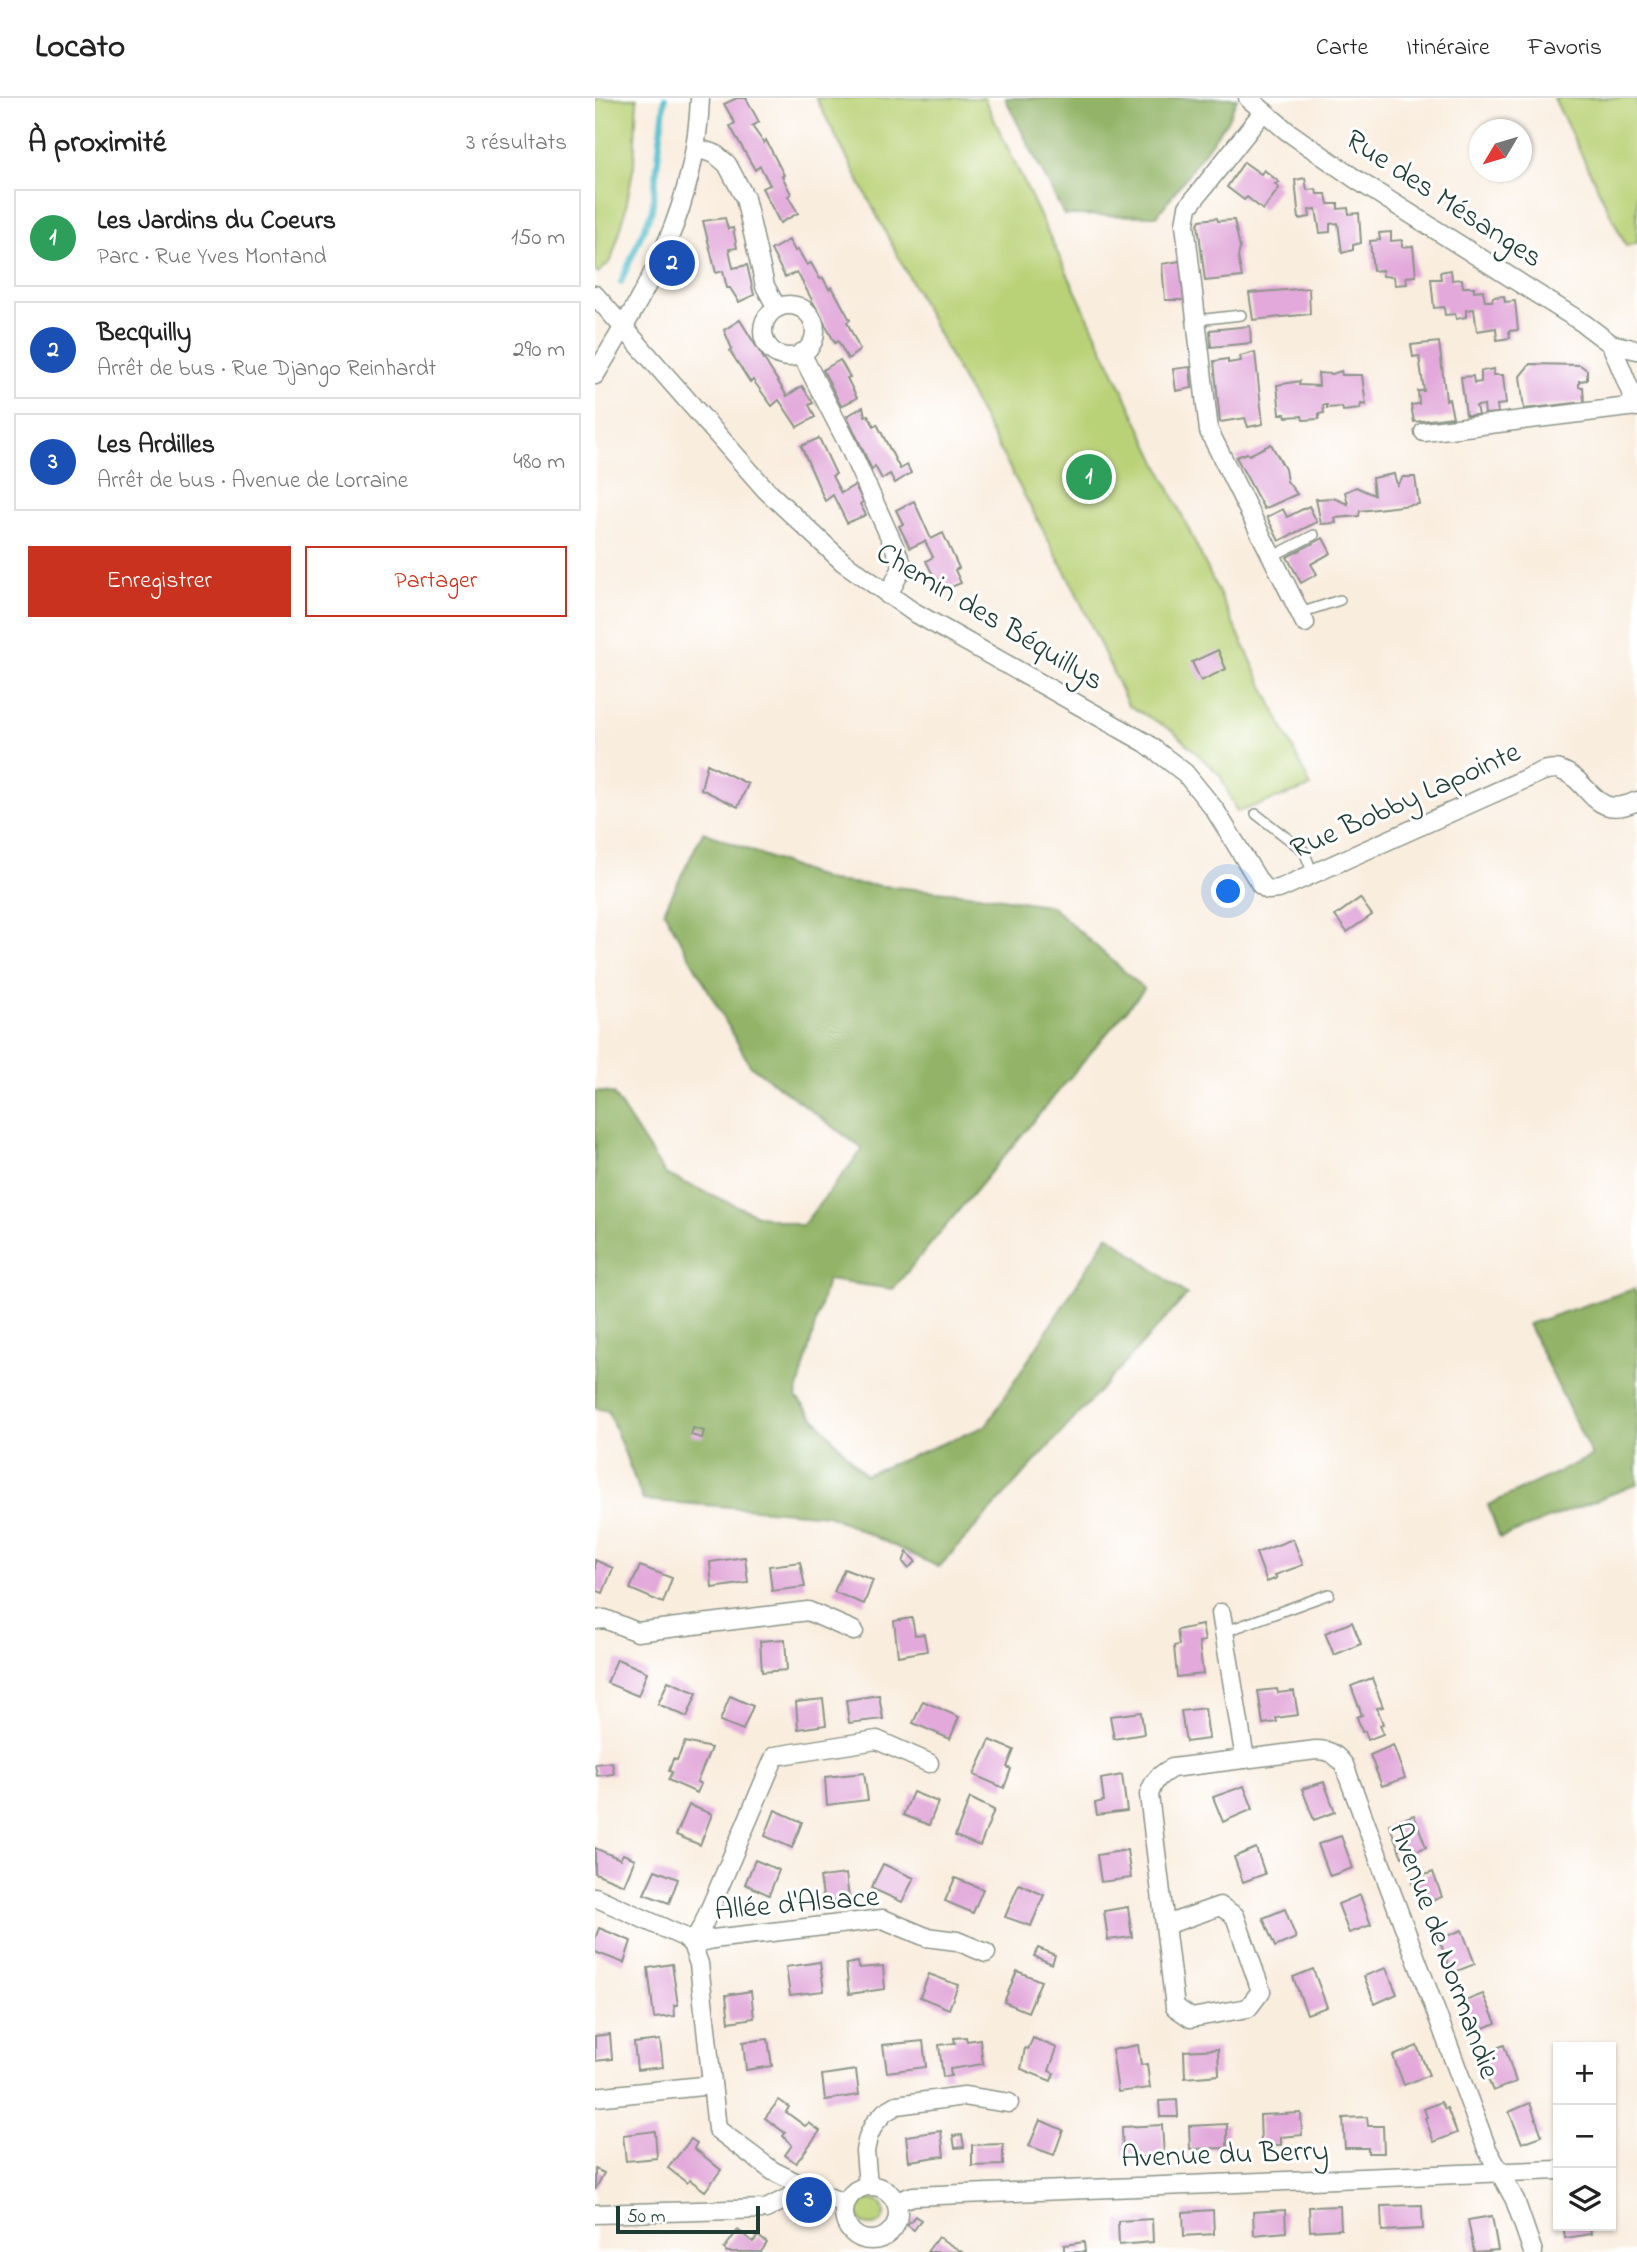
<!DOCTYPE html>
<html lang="fr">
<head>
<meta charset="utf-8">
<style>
  :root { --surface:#fff; --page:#f6f6f6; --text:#222; --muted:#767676; --line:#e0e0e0; --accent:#c8321e }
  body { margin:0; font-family:"Indie Flower",sans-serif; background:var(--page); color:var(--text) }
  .controls { position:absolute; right:21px; bottom:21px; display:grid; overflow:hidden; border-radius:0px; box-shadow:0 2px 5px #0004 }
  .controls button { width:63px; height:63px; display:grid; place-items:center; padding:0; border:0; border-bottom:2px solid var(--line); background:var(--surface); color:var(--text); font:35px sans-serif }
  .compass { position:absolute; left:874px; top:21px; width:63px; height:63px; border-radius:50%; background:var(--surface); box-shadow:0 2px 5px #0004; rotate:232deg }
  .scale { position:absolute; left:21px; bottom:18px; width:144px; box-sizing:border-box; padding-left:7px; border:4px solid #1f3d34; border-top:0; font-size:19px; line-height:24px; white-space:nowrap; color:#1f3d34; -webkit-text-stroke:5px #fff; paint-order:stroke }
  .you { position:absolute; left:634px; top:794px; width:24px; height:24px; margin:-18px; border:5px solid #fff; border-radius:50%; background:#1a73e8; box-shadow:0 0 0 10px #1a73e833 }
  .badge { display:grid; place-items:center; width:46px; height:46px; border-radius:50%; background:var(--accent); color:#fff; font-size:23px; font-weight:700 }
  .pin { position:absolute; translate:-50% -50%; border:4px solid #fff; box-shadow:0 2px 7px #0006 }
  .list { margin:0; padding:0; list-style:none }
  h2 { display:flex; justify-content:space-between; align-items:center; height:91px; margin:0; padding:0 28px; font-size:30px }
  h2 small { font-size:23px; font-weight:400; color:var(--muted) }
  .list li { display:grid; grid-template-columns:46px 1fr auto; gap:21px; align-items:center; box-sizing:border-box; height:98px; margin:0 14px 14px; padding:0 14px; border:2px solid var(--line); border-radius:0px }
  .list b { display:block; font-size:26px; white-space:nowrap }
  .list p { margin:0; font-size:23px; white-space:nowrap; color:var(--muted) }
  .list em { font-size:23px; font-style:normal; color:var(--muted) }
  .actions { display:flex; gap:14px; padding:21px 28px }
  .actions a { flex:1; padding:16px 0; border:2px solid var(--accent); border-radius:0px; text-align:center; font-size:24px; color:var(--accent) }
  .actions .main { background:var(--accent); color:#fff }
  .icon { flex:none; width:38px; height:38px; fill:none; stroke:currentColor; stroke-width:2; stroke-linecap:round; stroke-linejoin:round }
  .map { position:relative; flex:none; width:1042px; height:2154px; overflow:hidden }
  header { display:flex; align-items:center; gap:42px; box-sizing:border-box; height:98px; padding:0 35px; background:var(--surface); border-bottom:2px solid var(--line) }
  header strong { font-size:33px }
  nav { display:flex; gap:38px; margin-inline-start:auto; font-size:24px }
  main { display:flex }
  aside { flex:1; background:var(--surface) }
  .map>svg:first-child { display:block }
</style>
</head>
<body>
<header>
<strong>Locato</strong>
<nav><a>Carte</a><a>Itinéraire</a><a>Favoris</a></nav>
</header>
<main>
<aside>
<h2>À proximité<small>3 résultats</small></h2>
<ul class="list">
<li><span class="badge" style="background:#2e9e5b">1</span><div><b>Les Jardins du Coeurs</b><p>Parc · Rue Yves Montand</p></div><em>150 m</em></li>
<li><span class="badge" style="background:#1a4fb4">2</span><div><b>Becquilly</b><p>Arrêt de bus · Rue Django Reinhardt</p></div><em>290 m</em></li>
<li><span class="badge" style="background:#1a4fb4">3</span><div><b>Les Ardilles</b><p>Arrêt de bus · Avenue de Lorraine</p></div><em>480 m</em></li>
</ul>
<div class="actions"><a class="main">Enregistrer</a><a>Partager</a></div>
</aside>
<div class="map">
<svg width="1042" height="2154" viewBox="0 0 1042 2154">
  <rect width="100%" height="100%" fill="#fff"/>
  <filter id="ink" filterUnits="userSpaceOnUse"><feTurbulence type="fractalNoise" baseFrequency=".0143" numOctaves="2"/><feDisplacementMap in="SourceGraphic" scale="14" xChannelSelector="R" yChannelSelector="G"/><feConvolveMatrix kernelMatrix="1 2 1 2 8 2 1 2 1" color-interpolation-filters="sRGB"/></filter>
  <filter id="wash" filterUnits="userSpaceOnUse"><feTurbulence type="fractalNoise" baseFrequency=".00686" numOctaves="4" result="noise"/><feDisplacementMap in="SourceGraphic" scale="28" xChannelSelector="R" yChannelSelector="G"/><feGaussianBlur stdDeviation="1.57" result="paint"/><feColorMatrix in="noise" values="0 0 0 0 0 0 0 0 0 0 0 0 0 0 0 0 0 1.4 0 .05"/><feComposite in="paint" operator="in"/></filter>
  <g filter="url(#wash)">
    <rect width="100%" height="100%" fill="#f9edde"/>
    <g fill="#bad277" stroke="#6c8856" stroke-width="2">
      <path d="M0,0H42L39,67L29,119L16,163L3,175L0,173Z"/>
      <path d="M221,0H389L716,689L642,714L625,677L578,633L533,607L480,492L359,266Z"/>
      <path d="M959,0H1042V145L1031,148Z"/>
      <circle cx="276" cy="2115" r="13"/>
    </g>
    <g fill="#93b468" stroke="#59784e" stroke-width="2">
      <path d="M410,0H642L632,23L562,118L469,117Z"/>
      <path d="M108,734L234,783L394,798L456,808L549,891L298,1191L232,1182L201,1299L270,1377L391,1328L513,1137L592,1197L344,1469L233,1417L48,1402L13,1313L0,1310V993L18,996L70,1076L162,1117L207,1128L268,1051L155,967L69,813Z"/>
      <path d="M1039,1191L1042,1198V1386L905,1440L893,1407L997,1358L933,1226Z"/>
    </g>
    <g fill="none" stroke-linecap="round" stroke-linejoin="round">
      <path stroke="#50bccb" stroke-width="6" d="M26,184L57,112L70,0"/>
    </g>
    <g id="blocks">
      <g fill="#e2a9da">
        <path d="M142,0H151L164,24L157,28L169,45L171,42L189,77L187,78L196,96L193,98L203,115L185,125L167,90L175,87L165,68L160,72L135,28L140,25L129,6Z"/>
        <path d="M649,64L666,76L669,72L684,84L680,86L684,90L668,112L652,99L649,102L632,89Z"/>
        <path d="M710,80L712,92L721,91L722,96H731L733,106H743V111L753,110L754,116L764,115L766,145L758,147V152L747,155L743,125L735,126V134L725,135L721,111L714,112L715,119L704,121L700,82Z"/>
        <path d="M130,120L133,131L138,130L142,150L134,151L138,170L152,167L159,197L144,204L135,190H132L128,173L121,175L108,123Z"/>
        <path d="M622,120L623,123L639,122L645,150L643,159L647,179L610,183L603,126L605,122Z"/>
        <path d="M796,134V143L807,142V149L818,148L821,178L811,179L812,186L800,187L799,179L788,178L787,172L778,173L775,143L785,142L784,135Z"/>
        <path d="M194,142L200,153L203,152L212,167L216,165L225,181L228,180L234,191L237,189L255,222L252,224L265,252L253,261L243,243L240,245L202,174L190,179L176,152Z"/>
        <path d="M585,163L589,202H570L567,166Z"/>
        <path d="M856,172L857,182L867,181L868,189H879V193L888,192L890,203H897L898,199L909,198L910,204L920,203L923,232L914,233L915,240L902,242L901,230L882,233L879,211L871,212V219L861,221L860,216L850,217L849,209L839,210L836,181H846L845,174Z"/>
        <path d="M714,190L715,216L658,222L654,195Z"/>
        <path d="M145,222L192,298L207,288L218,305L214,307L220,319L202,329L184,302L177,308L158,282L155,284L135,253L137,251L129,232Z"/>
        <path d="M655,228L656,245L616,249L615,232Z"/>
        <path d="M844,244L851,302L854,301L858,319L819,324L816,307L824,306L823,293H829L824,258L818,259L816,247Z"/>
        <path d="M660,254L668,326L653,329L650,320L625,324L619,263L633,261V265L646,263L645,258Z"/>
        <path d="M245,262L255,279L252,280L262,300L246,308L228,272Z"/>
        <path d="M935,266L985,267L992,272V282L984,283V289H988L989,304L929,311L925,278Z"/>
        <path d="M595,269L597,290L581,293L578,271Z"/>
        <path d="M899,271L898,277H908L911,306L902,307L903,315L890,316L889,307L881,308L883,317H871L866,279L878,278L879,285L886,284V273Z"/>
        <path d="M746,273L747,277H767L771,307L766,306L765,311L748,313L747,309L732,310V307H728L729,315L724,316V321L708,322L707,318L691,319L690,316H685L682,287L705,283L704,287L724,288L723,275L737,276Z"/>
        <path d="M268,309L270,318L273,317L279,328L282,326L305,371L312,367L316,375L300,385L295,376L287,381L280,368L277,372L252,318Z"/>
        <path d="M224,340L241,376L237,378L246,395L260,387L268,404L265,406L271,417L252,425L238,397L230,403L206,348Z"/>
        <path d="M676,346L690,371L692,383L702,396L669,411L641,359L652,355L654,357Z"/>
        <path d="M799,376L802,387L808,379H820L824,406L765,413L764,418L740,420L741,425L726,426L721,401L738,400L753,406L750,394L761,389L779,397L777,380Z"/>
        <path d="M319,403L336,441L348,435L364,470L360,472L366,485L347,493L342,480L340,481L331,463L338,459L330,443L315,450L304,428L308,426L301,412Z"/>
        <path d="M714,408L722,424L684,443L672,419L688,411L692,419Z"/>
        <path d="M728,440L736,455L716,466L722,476L706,485L692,459Z"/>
        <path d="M623,552L631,571L606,583L597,564Z"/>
        <path d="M112,666L153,686L143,709L106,691Z"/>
        <path d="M765,800L777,817L752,834L740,818Z"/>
        <path d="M98,1330L109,1333L107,1340L96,1337Z"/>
        <path d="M698,1441L708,1467L680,1477L682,1480L672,1484L661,1455Z"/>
        <path d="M312,1454L321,1464L313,1470L308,1464Z"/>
        <path d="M150,1459L153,1485L117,1490L115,1464Z"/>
        <path d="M0,1462L18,1470L8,1495L0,1492Z"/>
        <path d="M205,1464L210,1489L177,1493L174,1468Z"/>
        <path d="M45,1468L77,1480L68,1505L35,1491Z"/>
        <path d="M249,1471L278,1482L269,1506L239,1494Z"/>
        <path d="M317,1520L320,1537L329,1536L332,1553L303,1558L299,1523Z"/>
        <path d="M757,1524L766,1546L739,1557L730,1535Z"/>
        <path d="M607,1527L610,1543L604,1544L608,1576L582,1579L579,1548L584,1547L582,1532Z"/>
        <path d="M190,1541L192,1572L167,1574L165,1543Z"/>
        <path d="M22,1561L52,1574L43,1598L12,1585Z"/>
        <path d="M777,1580L788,1609L782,1610L788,1626L785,1627L788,1636L773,1642L770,1633L767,1634L762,1619L767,1617L756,1588Z"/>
        <path d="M73,1583L102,1595L92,1619L63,1606Z"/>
        <path d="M682,1591L683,1595L699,1593L703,1617L681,1620L682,1624L668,1626L663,1593Z"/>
        <path d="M284,1597L288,1621L254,1625L251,1602Z"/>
        <path d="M135,1598L158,1608L148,1632L125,1623Z"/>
        <path d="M228,1601L231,1627L203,1631L201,1604Z"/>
        <path d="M328,1603L364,1619L355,1641L318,1625Z"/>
        <path d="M610,1610L614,1641L591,1644L586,1613Z"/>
        <path d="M546,1614L549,1636L519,1641L515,1618Z"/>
        <path d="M395,1642L419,1652L412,1669L416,1671L409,1690L379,1677Z"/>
        <path d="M90,1644L116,1650L102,1684L106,1686L102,1695L73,1682L77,1674L74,1673L78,1661L82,1662Z"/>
        <path d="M798,1647L810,1680L787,1688L775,1657Z"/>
        <path d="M17,1664L19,1676L2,1678L0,1666Z"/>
        <path d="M269,1675L273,1702L232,1707L230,1679Z"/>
        <path d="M527,1677L532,1713L502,1717L500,1705L509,1703L506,1681Z"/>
        <path d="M729,1684L740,1714L719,1722L707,1691Z"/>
        <path d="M649,1688L658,1711L628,1724L618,1699Z"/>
        <path d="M318,1694L343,1704L334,1727L308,1717Z"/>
        <path d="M375,1700L399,1712L385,1748L360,1738Z"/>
        <path d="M94,1707L117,1716L105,1747L81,1737Z"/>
        <path d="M180,1712L207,1724L197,1750L170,1738Z"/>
        <path d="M819,1717L831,1749L807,1759L794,1726Z"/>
        <path d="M746,1738L758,1770L735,1778L723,1746Z"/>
        <path d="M0,1750L25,1761L28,1756L40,1761L29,1787L0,1775Z"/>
        <path d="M661,1750L670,1776L648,1784L639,1759Z"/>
        <path d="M532,1752L536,1780L506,1784L502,1757Z"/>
        <path d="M160,1762L184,1772L174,1797L150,1786Z"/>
        <path d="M288,1766L319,1780L307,1804L276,1790Z"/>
        <path d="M60,1772L83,1781L74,1805L49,1796Z"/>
        <path d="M838,1774L847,1799L826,1807L816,1782Z"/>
        <path d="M251,1776L254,1801L229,1805L225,1779Z"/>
        <path d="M360,1780L388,1791L378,1815L350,1803Z"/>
        <path d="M424,1786L449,1797L436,1828L410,1819Z"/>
        <path d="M765,1797L776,1827L754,1835L743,1806Z"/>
        <path d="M533,1809L537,1839L513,1842L509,1813Z"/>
        <path d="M690,1811L701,1840L680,1849L668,1820Z"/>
        <path d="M4,1830L36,1843L29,1865L0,1854V1841Z"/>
        <path d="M867,1832L880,1866L857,1875L844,1841Z"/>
        <path d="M443,1850L460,1857L457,1866L439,1858Z"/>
        <path d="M225,1864L229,1893L195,1897L191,1869Z"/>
        <path d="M263,1864L264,1870L288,1868L290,1891L254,1896L251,1866Z"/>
        <path d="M77,1866L83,1907H79L80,1918L59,1920L53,1870Z"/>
        <path d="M791,1870L802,1896L780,1906L769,1878Z"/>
        <path d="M718,1871L732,1909L712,1916L698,1879Z"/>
        <path d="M422,1873L446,1883L433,1914L409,1904Z"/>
        <path d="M334,1876L363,1887L354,1911L325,1899Z"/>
        <path d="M156,1893L159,1920L134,1924L131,1897Z"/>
        <path d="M888,1896L901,1925L878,1934L867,1904Z"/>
        <path d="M15,1936L17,1961L0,1963V1938Z"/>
        <path d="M371,1939L372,1943L385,1941L388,1966L355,1971L356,1978L348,1979L344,1947L360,1945L359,1940Z"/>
        <path d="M438,1940L462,1950L454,1973L459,1975L456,1983L426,1971L430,1950L433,1951Z"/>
        <path d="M173,1941L177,1968L151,1972L148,1944Z"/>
        <path d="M65,1942L68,1969L42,1972L39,1945Z"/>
        <path d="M328,1943L331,1969L292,1974L288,1947Z"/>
        <path d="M543,1947L546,1967L552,1966L555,1990L523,1994L517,1952Z"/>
        <path d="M909,1947L921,1984L898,1993L883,1957Z"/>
        <path d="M822,1948L834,1977L809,1987L798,1958Z"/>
        <path d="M623,1951L624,1977L590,1980L589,1953Z"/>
        <path d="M261,1972L264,1997L230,2002L227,1977Z"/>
        <path d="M184,2002L194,2009L191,2014L210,2028L214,2025L225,2033L201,2065L190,2057L197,2047L188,2038L190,2035L170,2020Z"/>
        <path d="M582,2002L583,2019H565L564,2003Z"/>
        <path d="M846,2004L850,2011L852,2010L862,2035L839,2044L830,2020L832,2019L829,2011Z"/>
        <path d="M935,2005L947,2038L927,2045L914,2014Z"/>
        <path d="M706,2015L707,2037L686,2039V2047H666L665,2017Z"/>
        <path d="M772,2019L773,2028H788L789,2055H773V2050H750L748,2020Z"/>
        <path d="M445,2022L468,2032L459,2057L434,2048Z"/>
        <path d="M632,2026V2050L595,2051L594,2028Z"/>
        <path d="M567,2027L569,2058L528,2060L527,2029Z"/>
        <path d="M60,2033L62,2060L31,2063L28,2037Z"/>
        <path d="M346,2033L349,2058L314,2063L311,2038Z"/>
        <path d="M367,2037L369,2049L360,2050L358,2038Z"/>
        <path d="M96,2041L102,2045L99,2050L126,2072L110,2093L95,2082L92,2085L73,2070Z"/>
        <path d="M408,2046V2067L377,2068V2047Z"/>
        <path d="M0,2071L9,2075L0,2092Z"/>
        <path d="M827,2107L828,2131L787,2133L786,2108Z"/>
        <path d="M745,2108L746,2131L715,2133L714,2109Z"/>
        <path d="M618,2112L619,2136L589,2138L588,2114Z"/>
        <path d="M690,2112L691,2134L659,2137L658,2114Z"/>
        <path d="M320,2118L326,2122L319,2132L312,2127Z"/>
        <path d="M897,2118L903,2152L879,2154L873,2122Z"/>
        <path d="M557,2121L558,2144L524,2147L523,2123Z"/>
        <path d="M968,2128H995L996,2136L970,2140Z"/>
        <path d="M143,2132L158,2144L163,2138L172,2145L166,2154H132L129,2151Z"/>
        <path d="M343,2139L367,2154H332Z"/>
        <path d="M489,2144L490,2154H469V2147Z"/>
      </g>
    </g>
  </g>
  <g filter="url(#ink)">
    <use href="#blocks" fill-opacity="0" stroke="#8c9589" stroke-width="2"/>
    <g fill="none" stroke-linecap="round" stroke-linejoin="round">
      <g stroke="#8c9589" stroke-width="12">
        <g id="lane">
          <path d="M602,222L646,217"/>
          <path d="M676,459L719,437"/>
          <path d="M705,515L745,502"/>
          <path d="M661,716L709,753L718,776"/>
          <path d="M629,1534L734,1496"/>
        </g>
      </g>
      <g stroke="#8c9589" stroke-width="21">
        <g id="street">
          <path d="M653,0L692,33L762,82L988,225L1016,246L1042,252"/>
          <path d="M668,14L593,109L590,126L614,333L710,525"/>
          <path d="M101,50L120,56L132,66L150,100L170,188L182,210"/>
          <path d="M0,197L171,392L248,464L317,513L551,645L590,675L620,712L666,787L673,792L684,791L948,673C953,672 960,670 965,672C997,682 997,724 1042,703"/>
          <circle cx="194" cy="233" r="26"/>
          <path d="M1016,246L1042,309"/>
          <path d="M206,255L252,344L308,468L293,497"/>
          <path d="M0,277C55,186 101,110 105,0"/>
          <path d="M829,334L1042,308"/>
          <path d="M626,1515L650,1661"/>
          <path d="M0,1522L10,1521L42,1534L213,1513L259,1533"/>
          <path d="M0,1799L89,1839L97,1846L104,1866L122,2031L178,2073L212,2090L250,2106"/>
          <path d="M571,1827L625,1808L640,1818L666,1893L653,1910L596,1920L580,1909L554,1697C558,1683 564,1677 577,1670L721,1652C734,1652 741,1656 749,1667L892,2051L920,2102L938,2154"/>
          <path d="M97,1846L108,1827L180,1658L282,1642L334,1665"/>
          <path d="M97,1846L118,1841L288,1821L331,1839L362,1843L391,1855"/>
          <path d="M0,1999L117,1987"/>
          <path d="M273,2088L270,2053L273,2039L279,2026L290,2014L302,2007L369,1998L414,2005"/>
          <circle cx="276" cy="2115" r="27"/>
          <path d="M301,2104L318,2098L963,2072"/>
          <path d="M0,2116L171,2111L212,2090"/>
        </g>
      </g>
      <use href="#lane" stroke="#fff" stroke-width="9"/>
      <use href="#street" stroke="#fff" stroke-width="18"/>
    </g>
  </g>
  <g text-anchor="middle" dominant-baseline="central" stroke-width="6" stroke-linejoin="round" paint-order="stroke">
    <g font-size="30" fill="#1f3d34" stroke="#fff">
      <text transform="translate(848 102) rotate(33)">Rue des Mésanges</text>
      <text transform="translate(394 520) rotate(31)">Chemin des Béquillys</text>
      <text transform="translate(811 704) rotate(-24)">Rue Bobby Lapointe</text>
      <text transform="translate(202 1807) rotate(-5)">Allée d'Alsace</text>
      <text transform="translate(848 1853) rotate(70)">Avenue de Normandie</text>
      <text transform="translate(630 2058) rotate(-2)">Avenue du Berry</text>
    </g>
  </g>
</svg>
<div class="controls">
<button>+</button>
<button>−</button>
<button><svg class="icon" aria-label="layers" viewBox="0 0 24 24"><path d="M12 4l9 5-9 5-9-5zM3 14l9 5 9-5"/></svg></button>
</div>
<svg class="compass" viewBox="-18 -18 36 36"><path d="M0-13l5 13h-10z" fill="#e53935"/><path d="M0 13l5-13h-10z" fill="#767676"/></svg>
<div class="scale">50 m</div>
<div class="you"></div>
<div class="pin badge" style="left:494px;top:379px;background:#2e9e5b">1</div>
<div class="pin badge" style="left:77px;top:165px;background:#1a4fb4">2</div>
<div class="pin badge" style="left:214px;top:2102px;background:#1a4fb4">3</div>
</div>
</main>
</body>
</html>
